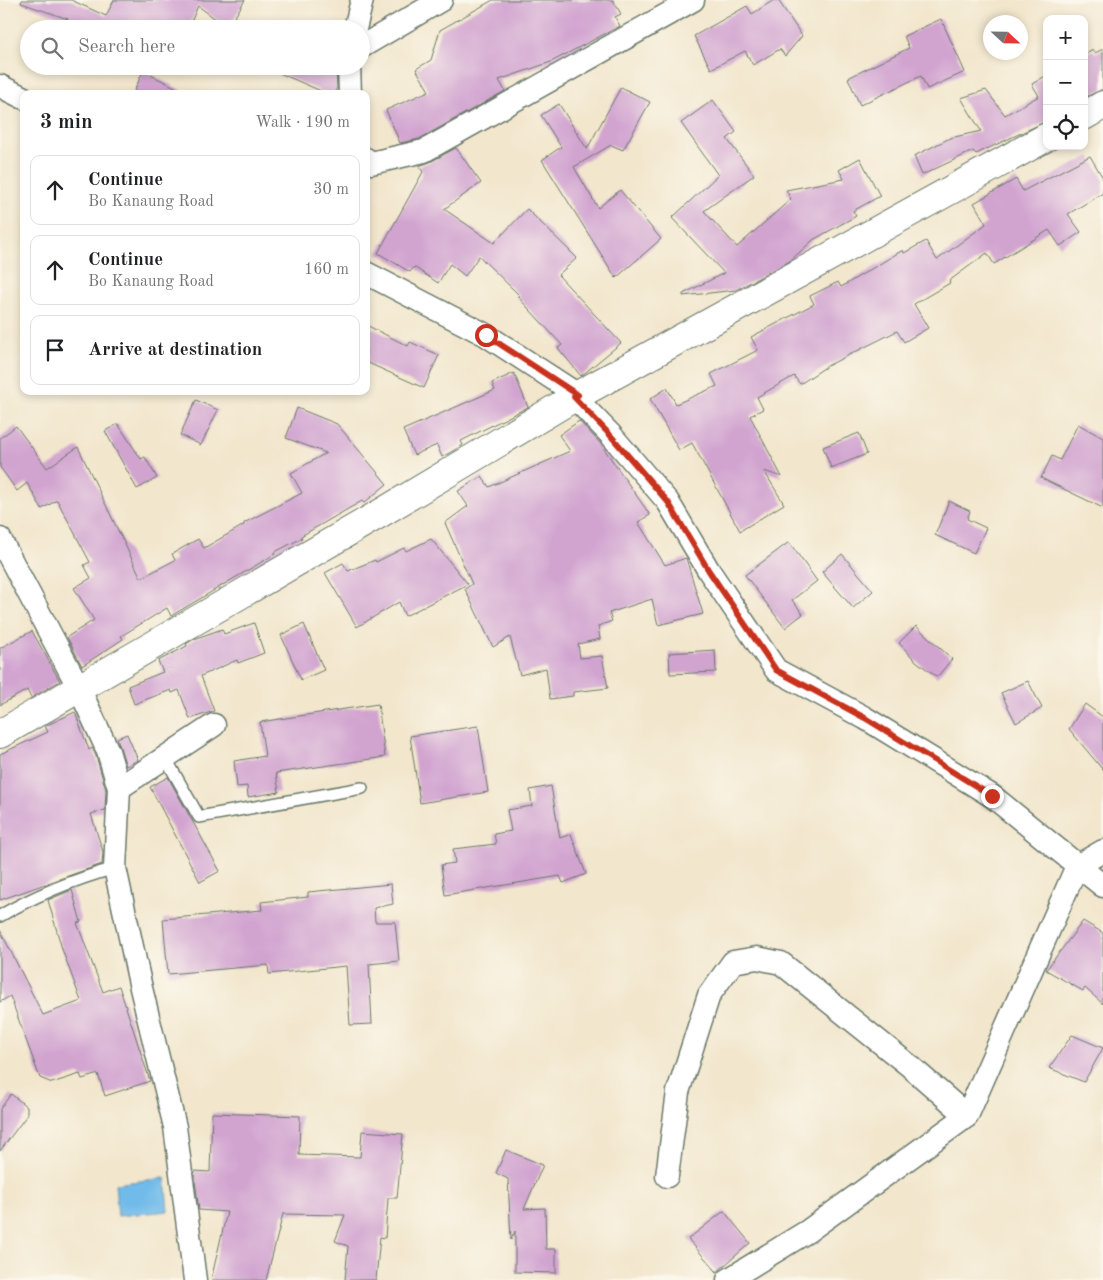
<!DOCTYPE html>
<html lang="en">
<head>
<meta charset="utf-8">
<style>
  :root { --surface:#fff; --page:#f6f6f6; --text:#202124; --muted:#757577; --line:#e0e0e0 }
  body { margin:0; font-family:"Old Standard TT",serif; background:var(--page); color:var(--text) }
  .controls { position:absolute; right:15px; top:15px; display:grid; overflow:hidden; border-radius:10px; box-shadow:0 2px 8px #0003 }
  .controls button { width:45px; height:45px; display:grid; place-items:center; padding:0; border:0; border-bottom:1px solid var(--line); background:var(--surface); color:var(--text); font:25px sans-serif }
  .compass { position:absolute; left:983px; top:15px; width:45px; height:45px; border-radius:50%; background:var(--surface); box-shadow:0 2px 8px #0003; rotate:112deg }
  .stop { position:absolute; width:15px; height:15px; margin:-11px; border:4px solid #c8321e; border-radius:50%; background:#fff }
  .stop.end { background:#c8321e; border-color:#fff; box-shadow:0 1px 5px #0008 }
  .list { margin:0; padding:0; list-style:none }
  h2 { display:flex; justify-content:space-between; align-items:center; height:65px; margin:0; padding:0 20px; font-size:21px }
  h2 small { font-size:16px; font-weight:400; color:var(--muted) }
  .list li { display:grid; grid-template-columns:32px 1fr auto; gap:15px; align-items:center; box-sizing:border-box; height:70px; margin:0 10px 10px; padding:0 10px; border:1px solid var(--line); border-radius:10px }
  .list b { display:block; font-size:19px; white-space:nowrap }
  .list p { margin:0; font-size:16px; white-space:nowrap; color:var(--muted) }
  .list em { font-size:16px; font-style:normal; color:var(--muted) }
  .icon { flex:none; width:28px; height:28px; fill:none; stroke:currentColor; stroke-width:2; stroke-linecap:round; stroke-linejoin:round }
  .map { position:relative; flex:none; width:1103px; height:1280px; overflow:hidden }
  .search { position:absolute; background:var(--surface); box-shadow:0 2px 8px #0003; left:20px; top:20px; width:350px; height:55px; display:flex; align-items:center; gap:12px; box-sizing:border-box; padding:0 18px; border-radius:28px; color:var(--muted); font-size:19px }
  .panel { position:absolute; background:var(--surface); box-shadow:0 2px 8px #0003; left:20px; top:90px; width:350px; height:305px; border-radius:10px }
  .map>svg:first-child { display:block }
</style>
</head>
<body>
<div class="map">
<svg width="1103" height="1280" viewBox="0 0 1103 1280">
  <rect width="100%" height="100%" fill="#fbf7ec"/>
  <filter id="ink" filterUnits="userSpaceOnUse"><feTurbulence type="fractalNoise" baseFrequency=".02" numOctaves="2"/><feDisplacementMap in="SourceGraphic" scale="10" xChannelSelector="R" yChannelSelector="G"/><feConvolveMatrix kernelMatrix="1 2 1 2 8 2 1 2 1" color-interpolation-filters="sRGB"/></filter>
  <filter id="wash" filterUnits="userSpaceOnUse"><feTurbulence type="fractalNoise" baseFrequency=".0096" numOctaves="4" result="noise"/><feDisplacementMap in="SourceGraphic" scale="20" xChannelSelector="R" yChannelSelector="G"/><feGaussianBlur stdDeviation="1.12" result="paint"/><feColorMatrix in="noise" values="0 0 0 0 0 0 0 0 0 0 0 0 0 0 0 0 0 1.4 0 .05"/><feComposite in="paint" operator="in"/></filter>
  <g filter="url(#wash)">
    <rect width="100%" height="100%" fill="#f2e6cc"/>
    <path fill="#71bbea" stroke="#487c8f" d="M165,1178L168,1211L118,1216L115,1184Z"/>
    <g id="blocks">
      <g fill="#d1a4d0">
        <path d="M22,0H71L106,16L114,0H245L228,28L198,6L188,29H64L68,19L21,3Z"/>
        <path d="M493,0H613L621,14L615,17L620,26L551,62L499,80L505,91L419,139L400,143L386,110L429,91L416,69L431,60L440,30Z"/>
        <path d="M774,0H778L802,36L785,56L780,49L753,65L745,51L711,69L694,36L747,6L752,14Z"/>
        <path d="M941,19L965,72L927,89L921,76L860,105L848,78L909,48L904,36Z"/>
        <path d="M1103,49V89L1084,98V55L1093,50L1095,53Z"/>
        <path d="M263,66H336L337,88L334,94H328Z"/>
        <path d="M143,71L189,94H133Z"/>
        <path d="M1047,75V121L976,154L973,151L922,175L914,156L950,138L981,131L961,98L986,90L1005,115L1039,96L1032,84Z"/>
        <path d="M621,87L650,102L623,150L611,145L574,167L598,208L620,190L661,239L616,278L542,160L561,147L541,115L559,104L587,149Z"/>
        <path d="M713,100L736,132L727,139L754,175L704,211L737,247L791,199L786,190L844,179L839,170L860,158L880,196L853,211L856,216L813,240L790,261L736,290L683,296V294L724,273L672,218L718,175L681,123Z"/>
        <path d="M456,148L481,183L444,209L494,243L527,209L577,258L558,275L621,343L581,376L558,348L562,345L518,297L520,296L479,256L465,276L450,264L438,283L414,267L410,272L378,253L423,172L419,166L430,162Z"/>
        <path d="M1090,156L1103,178V193L1068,214L1081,232L1060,246L1049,230L994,264L987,253L949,281L950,283L914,304L928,328L904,342L897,331L827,366L800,384L794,376L757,397L763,409L750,416L782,477L764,471L784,504L740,531L692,443L679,450L650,399L667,388L676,404L717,386L711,374L758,350L751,337L814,304L810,296L838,282L841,287L903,250L904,253L926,241L937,260L986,224L974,203L1016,179L1023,191Z"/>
        <path d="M366,325L408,346L410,342L439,355L424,388L366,362Z"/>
        <path d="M514,373L528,407L461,441L463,445L442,457L437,445L414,455L403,430L495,390L492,383Z"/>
        <path d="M196,400L218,410L201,445L180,435Z"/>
        <path d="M297,408L337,424L387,484L364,503L362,501L301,536L302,538L275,552V554L171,616L167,608L121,636L123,639L82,666L67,637L94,620L74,588L91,578L84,565L90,562L57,500L42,509L27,483L17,491L0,467V438L16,426L47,468L78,447L141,578L175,560L172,554L198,539L204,548L244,525V523L302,493L291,473L326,453L286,438Z"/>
        <path d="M579,421L600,443L650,515L638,522L665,565L686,558L703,614L658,625L652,599L609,613L612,621L598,626L600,639L578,644L580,658L602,656L608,688L573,692V696L550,699L546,668L520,675L510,637L493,647L465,589L472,584L445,523L468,506L458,491L482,476L489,487L570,451L559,435Z"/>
        <path d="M118,424L141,459L145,457L157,478L137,489L105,431Z"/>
        <path d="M1078,424L1103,438V508L1041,478L1052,456L1060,460Z"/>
        <path d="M859,433L867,454L831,468L823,447Z"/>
        <path d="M949,501L970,511L967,519L986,528L974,553L935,535Z"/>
        <path d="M431,539L468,584L405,616L399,602L357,627L325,573L343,563L348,571L375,560L376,562L404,548L406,551Z"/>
        <path d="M789,542L817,581L792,600L803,614L785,628L745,575Z"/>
        <path d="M842,554L873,591L853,608L822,572Z"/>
        <path d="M254,623L264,653L238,663L237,660L201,676L214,711L190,719L179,690L172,693L171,690L134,704L128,686L163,672L158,661L187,646L186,644L194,639L222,629L224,634Z"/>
        <path d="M304,624L324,670L301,680L281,635Z"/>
        <path d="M916,626L952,659L937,677L916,661L899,643Z"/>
        <path d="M32,631L60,681L31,698L27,690L0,705V648Z"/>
        <path d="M715,650L716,672L670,674L669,653Z"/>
        <path d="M1028,681L1042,708L1016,723L1001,693Z"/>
        <path d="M378,704L385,757L276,773L279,792L248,797L247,786L237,787L234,761L265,756L260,722Z"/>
        <path d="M1085,704L1103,717V770L1069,729Z"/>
        <path d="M75,712L89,750L92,748L96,756L106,790L105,810L91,814L103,852L102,864L0,900V754L48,732L45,726Z"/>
        <path d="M478,726L488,792L420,803L410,736Z"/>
        <path d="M127,734L138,760L126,766L117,738Z"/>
        <path d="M168,777L220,871L200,882L150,787Z"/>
        <path d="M551,786L560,838L571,834L586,874L563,883L560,876L445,895L441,865L455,863L453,849L496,844L494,834L511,831L507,810L532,806L530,790Z"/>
        <path d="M391,884L393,904L374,908L375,922H395L399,961L369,964L372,1024L350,1025L346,966L269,974L268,965L168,974L163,919L262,910L261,902L308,897V892Z"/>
        <path d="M72,890L81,922L77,923L103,992L119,986L150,1081L105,1096L98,1074L82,1079L80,1074L52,1083L40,1078L10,996L0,1002V930L43,1015L81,1001L62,949L48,900Z"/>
        <path d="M1083,921L1103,933V1004L1085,988L1083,991L1046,970Z"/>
        <path d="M1072,1035L1103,1048L1084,1082L1049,1068Z"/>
        <path d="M11,1094L27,1107V1115L0,1151V1109Z"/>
        <path d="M212,1113L300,1116L299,1155L360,1157L362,1131L403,1134L397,1198H388L385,1238L380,1237L376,1280H345L348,1246L335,1241L345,1215L283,1214L266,1280H211L227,1212L199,1210L194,1174L195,1171L210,1172Z"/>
        <path d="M506,1150L543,1165L524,1209L545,1208L546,1249H556V1273L515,1272V1231L511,1240L508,1179L496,1173Z"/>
        <path d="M724,1211L750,1243L717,1272L688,1239Z"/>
      </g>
    </g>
  </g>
  <g filter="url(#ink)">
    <use href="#blocks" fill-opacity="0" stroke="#697869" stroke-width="1"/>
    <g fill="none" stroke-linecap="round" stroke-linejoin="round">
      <g stroke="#697869" stroke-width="14">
        <g id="service">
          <path d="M165,757L199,817L362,788"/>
          <path d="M0,916C37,894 73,880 115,868"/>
        </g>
      </g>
      <g stroke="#697869" stroke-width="25">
        <g id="minor">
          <path d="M355,29L362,0"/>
          <path d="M361,47L441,0"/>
          <path d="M349,66L350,94"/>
          <path d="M0,86L24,98"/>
          <path d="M366,159L371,163L424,151L693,0"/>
          <path d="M366,273L486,335L578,395"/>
          <path d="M574,397L611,435L668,502L709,571L776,670L865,718L992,796L1103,886"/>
          <path d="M0,539L79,688L108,751L119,788L115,868L141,988L175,1127L195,1280"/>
          <path d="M119,788L214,725"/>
          <path d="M667,1176L678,1092L709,995L733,962L757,958L781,963L911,1067L967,1116"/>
          <path d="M728,1280L808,1231L967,1116L1077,866L1103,851"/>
        </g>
      </g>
      <g stroke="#697869" stroke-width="30">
        <g id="tertiary">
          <path d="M1084,116L1103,105"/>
          <path d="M0,734L381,513L578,395L1047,137"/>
        </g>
      </g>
      <use href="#service" stroke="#fff" stroke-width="11"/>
      <use href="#minor" stroke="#fff" stroke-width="22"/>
      <use href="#tertiary" stroke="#fff" stroke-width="28"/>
    </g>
  </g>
  <g fill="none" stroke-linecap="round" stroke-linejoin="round" filter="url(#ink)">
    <path stroke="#c8321e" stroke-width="6" d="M486,335L578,395L574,397L611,436L668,502L709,571L776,670L865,718L992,796"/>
  </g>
</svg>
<div class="controls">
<button>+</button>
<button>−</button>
<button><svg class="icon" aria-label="locate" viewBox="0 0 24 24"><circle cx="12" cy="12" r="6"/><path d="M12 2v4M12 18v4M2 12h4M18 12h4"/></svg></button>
</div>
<svg class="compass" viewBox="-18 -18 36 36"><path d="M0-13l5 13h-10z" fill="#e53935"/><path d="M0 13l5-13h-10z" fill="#757577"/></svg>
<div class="stop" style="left:486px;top:335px"></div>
<div class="stop end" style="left:992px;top:796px"></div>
<div class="search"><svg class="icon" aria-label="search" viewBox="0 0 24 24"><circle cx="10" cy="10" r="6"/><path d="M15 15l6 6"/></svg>Search here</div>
<section class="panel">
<h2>3 min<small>Walk · 190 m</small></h2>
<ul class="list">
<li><svg class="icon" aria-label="ahead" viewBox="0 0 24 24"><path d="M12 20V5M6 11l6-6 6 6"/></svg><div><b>Continue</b><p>Bo Kanaung Road</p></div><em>30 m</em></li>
<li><svg class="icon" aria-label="ahead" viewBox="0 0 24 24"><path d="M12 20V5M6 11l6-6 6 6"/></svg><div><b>Continue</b><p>Bo Kanaung Road</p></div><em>160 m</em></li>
<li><svg class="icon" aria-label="arrive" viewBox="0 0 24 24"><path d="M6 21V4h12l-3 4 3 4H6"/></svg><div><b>Arrive at destination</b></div></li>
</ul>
</section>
</div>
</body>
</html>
